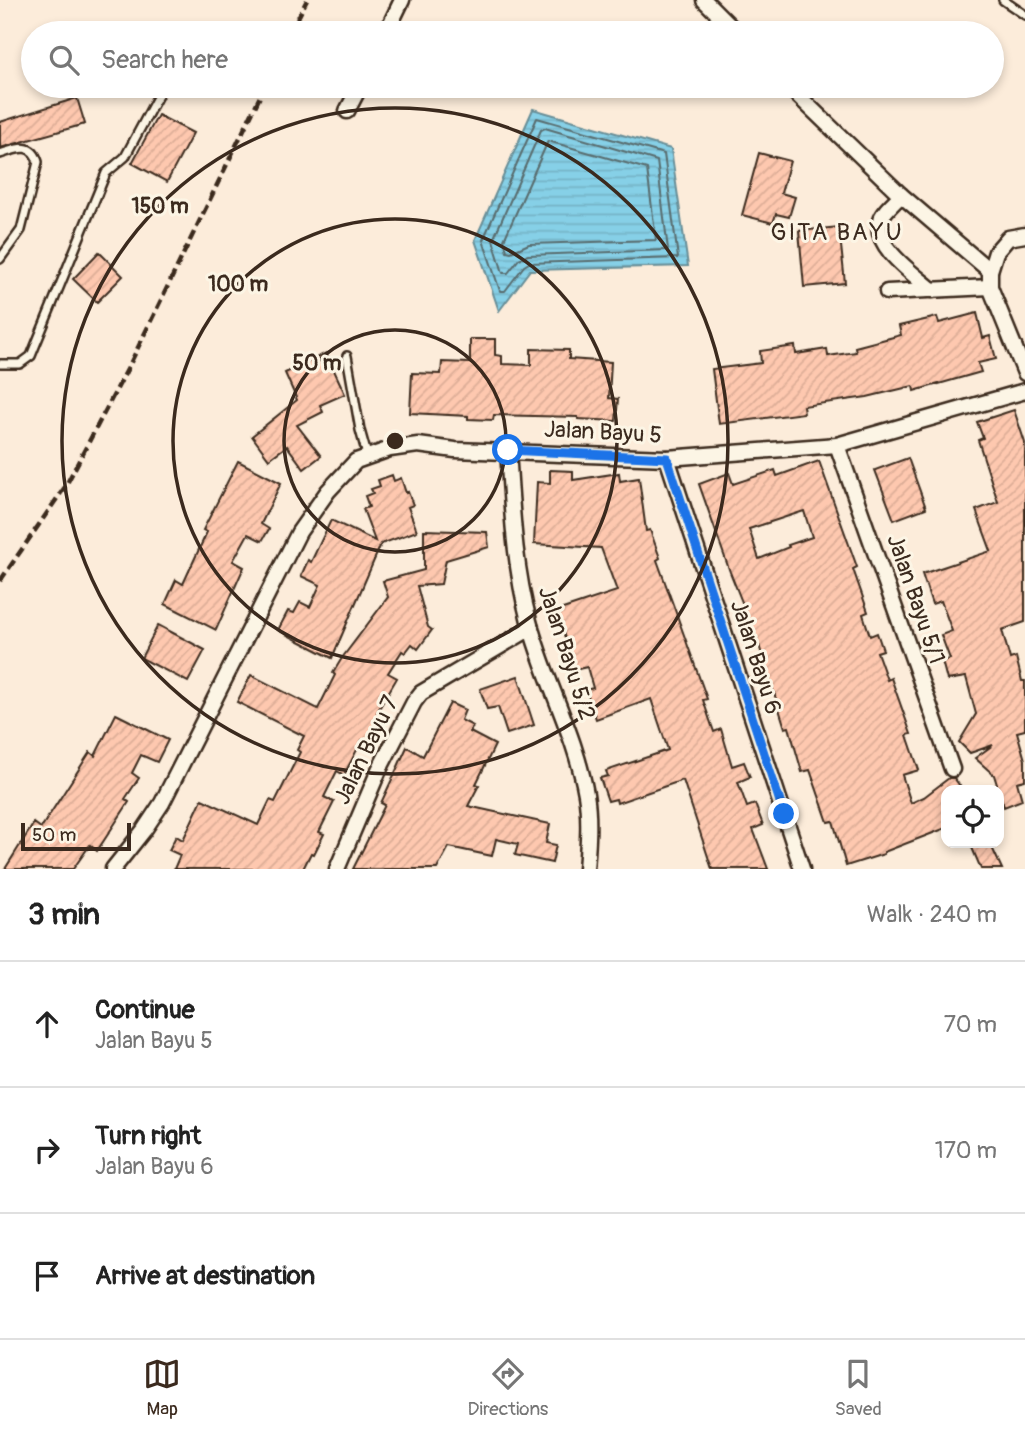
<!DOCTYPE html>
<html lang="en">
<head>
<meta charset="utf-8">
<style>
  :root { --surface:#fff; --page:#f2f2f2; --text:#222; --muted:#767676; --line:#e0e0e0; --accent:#3b2a1e }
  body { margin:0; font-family:Pangolin,sans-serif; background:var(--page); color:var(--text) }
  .controls { position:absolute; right:21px; bottom:21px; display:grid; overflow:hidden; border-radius:14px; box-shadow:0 4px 10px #0003 }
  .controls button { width:63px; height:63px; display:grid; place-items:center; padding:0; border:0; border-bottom:2px solid var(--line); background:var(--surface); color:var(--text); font:35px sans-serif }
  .scale { position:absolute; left:21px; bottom:18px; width:110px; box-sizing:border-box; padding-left:7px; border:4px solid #3b2a1e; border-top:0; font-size:19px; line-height:24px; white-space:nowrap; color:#3b2a1e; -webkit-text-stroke:5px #fcf5e5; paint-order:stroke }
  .stop { position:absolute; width:21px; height:21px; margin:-16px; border:5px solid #1a73e8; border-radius:50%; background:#fff }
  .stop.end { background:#1a73e8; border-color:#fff; box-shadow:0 2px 7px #0008 }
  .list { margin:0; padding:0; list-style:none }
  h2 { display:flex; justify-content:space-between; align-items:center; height:91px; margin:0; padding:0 28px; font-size:30px }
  h2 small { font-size:23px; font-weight:400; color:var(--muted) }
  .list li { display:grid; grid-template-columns:46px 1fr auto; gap:21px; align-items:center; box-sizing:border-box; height:126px; padding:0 28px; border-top:2px solid var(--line) }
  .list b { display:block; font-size:26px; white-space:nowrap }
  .list p { margin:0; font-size:23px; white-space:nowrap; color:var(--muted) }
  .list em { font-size:23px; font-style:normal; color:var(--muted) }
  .icon { flex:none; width:38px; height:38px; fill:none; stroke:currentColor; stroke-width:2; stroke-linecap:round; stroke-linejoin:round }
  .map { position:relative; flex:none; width:1025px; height:869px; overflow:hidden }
  .search { position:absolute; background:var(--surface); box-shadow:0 4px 10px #0003; left:21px; right:21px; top:21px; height:77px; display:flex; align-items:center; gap:18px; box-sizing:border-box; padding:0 24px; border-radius:38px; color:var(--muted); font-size:26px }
  .sheet { height:469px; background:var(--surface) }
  nav { display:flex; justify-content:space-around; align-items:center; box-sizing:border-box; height:98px; border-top:2px solid var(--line); background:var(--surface); font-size:19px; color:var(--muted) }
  nav a { display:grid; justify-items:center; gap:4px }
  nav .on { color:var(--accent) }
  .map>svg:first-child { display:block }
</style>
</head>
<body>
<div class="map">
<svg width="1025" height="869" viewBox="0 0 1025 869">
  <defs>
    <pattern id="water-rules" width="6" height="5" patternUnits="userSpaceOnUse" patternTransform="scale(1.75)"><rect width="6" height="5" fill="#86d0e7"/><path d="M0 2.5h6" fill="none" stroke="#75b3c6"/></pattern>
    <pattern id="building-hatch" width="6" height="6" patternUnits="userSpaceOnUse" patternTransform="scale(1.75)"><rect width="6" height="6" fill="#fec8af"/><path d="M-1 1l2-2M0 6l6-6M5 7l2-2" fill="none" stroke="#dbac96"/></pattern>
  </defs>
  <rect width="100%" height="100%" fill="#fcecda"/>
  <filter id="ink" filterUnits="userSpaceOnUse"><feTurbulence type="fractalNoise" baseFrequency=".0143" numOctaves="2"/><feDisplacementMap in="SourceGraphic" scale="14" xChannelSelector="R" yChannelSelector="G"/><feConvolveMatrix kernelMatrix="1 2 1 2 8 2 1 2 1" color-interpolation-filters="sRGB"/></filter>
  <g filter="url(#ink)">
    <path fill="url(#water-rules)" stroke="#688e97" stroke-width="2" d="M533,109L671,149L688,266L530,270L499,311L475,240Z"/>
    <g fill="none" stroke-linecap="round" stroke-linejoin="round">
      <g stroke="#596c6e" stroke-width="2">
        <path d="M537,118L664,154L678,258L529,263L524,266L505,291H500L483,240Z"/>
        <path d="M545,128L657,161L668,250L528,255L519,259L508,273H503L493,240L541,130Z"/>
        <path d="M548,141L647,169L656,240L529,244L511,252L507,251L504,240Z"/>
      </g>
    </g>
    <g fill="url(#building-hatch)" stroke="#3b2a1e" stroke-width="2" fill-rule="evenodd">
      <path d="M77,98L85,124L0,148V122Z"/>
      <path d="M158,115L193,133L167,182L132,163Z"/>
      <path d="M759,153L790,161L781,193L795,197L789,217L776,214L773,223L742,215Z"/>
      <path d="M839,227L845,283L804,287L799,231Z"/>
      <path d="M99,252L123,276L97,302L73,279Z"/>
      <path d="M977,313L983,338L990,336L996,359L978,363L981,372L914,391L913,386L867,397L803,406L804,413L719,424L712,369L761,363L760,351L795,346L796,354L827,349L828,356L856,352L855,347L901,335L899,326L937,317L939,323Z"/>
      <path d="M470,339H495V355L502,356V364L531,365V349L569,350V359L611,362L609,398L618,399L616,421L578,419V417L494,415L493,420L468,419V416L410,413L412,373L441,374L442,362L470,363Z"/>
      <path d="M326,353L345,394L320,405L323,412L297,425L321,456L304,469L287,446L269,459L252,436L297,400L285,373Z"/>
      <path d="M1014,410L1025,443V622L1002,630L1010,659L1016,657L1022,681H1025V730L1017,732L1025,760V780L1017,782L1022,800L1004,807L994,775L975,758L993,745L970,753L959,742L976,714L966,677L947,680L942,661L950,659L941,635L952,631L941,601L932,604L922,574L991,551L976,510L998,502L978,440L983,438L977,422Z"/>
      <path d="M908,458L926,508L894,520L875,470Z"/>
      <path d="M238,461L281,483L261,524L269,529L262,541L248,534L233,561L244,567L216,630L165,604L176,580L183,584L207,532L203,530Z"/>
      <path d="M819,461L857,567L853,569L868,612L863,614L870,636L877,633L883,650L877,652L887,680L891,678L911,734L907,735L919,770L902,775L911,803L924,797L949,778H954L963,790H946V828L884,852V854L846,866L833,821L828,822L810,770L802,772L789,727L785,728L759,645L730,572L699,484L729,473L733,484L775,470L777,476ZM804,511L812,537L788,545L789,547L759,559L749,529Z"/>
      <path d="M550,470L573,471V480L619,473L620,481L639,478L646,531L650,530L660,558L657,560L707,699L703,700L714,732L721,729L732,766L744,762L750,777L738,782L747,807L755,804L763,825L753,829L768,869H712L683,780L617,803L616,799L608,801L600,778L608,776L606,771L668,750L651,699L596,719L586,690L593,688L587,667L574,670L557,611L617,591L601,548L534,544L537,482L550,483Z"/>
      <path d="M392,475L394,481L401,478L406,493L408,492L413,505L408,507L417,531L381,544L332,658L278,630L288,611L294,613L300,602L310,607L320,585L301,576L308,560L311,562L331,520L375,541L363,509L369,507L365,496L373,493L371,489L380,486L378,480Z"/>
      <path d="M424,530L487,532L489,547L446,560L441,584L417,586L428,627L432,630L418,649L412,644L405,653L402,651L388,673L397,678L377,712L387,717L373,746L362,740L344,775L337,771L324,797L334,802L319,832L324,834L314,854L311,853L303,869H174L180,855L169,850L176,836L183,840L202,799L258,825L270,800L275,802L300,752L297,750L304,736L237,702L251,675L318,709L335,675L333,673L342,658L388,597L383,581L424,570Z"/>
      <path d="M158,625L205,650L188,682L141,658Z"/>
      <path d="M518,676L534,725L507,734L498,707L487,709L480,689Z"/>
      <path d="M450,703L465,710L461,720L473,726L470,732L495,745L476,784L479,785L468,806L550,824L546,843L556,845L552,863L515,855L518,844L496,839L492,856L449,847L437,869H353L385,805L381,803L407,747L423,756Z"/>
      <path d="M116,714L168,740L157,762L141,755L132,773L139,778L125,799L129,802L97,851L90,845L73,869H5L34,823L41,828L90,752L95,756Z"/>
      <path d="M970,843H990L1002,869H981Z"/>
    </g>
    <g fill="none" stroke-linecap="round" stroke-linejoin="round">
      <g stroke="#3b2a1e" stroke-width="12">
        <g id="service">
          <path d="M1003,0L1025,15"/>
          <path d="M0,154C16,149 32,141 38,162L21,230L0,259"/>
          <path d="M347,356L360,430L367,455"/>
          <path d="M0,364H20L31,356L106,173L125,157L163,86"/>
        </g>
      </g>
      <g stroke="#3b2a1e" stroke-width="19">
        <g id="minor">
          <path d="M704,0L737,33"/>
          <path d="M386,33L402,0"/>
          <path d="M788,86L901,195L990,271"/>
          <path d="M347,111L360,86"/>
          <path d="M901,195C895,202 882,212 880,221C873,247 915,275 932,290"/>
          <path d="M1025,235L1008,238L996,252L990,271V287L1025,373"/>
          <path d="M887,292L990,287"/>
          <path d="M837,445L952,769"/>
          <path d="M508,450C512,508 514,565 529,621C544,679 575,733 586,794C590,818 588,845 586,869"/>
          <path d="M667,458L802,869"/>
          <path d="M113,869L144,830L162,803L299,532L328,491L356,461L390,449L418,445L455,450L667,458L837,445L1025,391"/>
          <path d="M337,869L379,770L414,702L421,693L531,628"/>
        </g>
      </g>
      <use href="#service" stroke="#fcf5e5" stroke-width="7"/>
      <use href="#minor" stroke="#fcf5e5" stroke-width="14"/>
      <g stroke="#3b2a1e" stroke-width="4.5" stroke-dasharray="10 5" stroke-linecap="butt">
        <path d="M290,33L307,0"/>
        <path d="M0,581L65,487L130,364L265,86"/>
      </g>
    </g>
  </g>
  <g fill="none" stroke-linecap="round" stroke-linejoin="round" filter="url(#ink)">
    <path stroke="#1a73e8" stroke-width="9" d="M508,450L667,458L784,814"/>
  </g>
  <g fill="none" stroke="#3b2a1e" stroke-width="3.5">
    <circle cx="395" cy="441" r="111"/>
    <circle cx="395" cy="441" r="222"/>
    <circle cx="395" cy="441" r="333"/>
  </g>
  <g text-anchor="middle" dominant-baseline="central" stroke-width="6" stroke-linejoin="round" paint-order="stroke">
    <g font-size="23" fill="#3b2a1e" stroke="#fcf5e5">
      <text transform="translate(603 432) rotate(3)">Jalan Bayu 5</text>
      <text transform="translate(916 599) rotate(71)">Jalan Bayu 5/1</text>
      <text transform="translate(567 653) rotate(72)">Jalan Bayu 5/2</text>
      <text transform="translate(756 657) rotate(72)">Jalan Bayu 6</text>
      <text transform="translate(366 750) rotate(-64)">Jalan Bayu 7</text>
    </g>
    <g font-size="24" letter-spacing="2" fill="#3b2a1e" stroke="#fcf5e5">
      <text x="837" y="232">GITA BAYU</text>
    </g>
  </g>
  <circle cx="395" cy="441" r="10" fill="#3b2a1e" stroke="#fcf5e5" stroke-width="3.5"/>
  <g font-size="21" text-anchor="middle" font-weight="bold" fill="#3b2a1e" stroke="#fcf5e5" stroke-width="6" stroke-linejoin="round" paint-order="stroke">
    <text x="160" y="213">150 m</text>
    <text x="238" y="291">100 m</text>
    <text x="317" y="370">50 m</text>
  </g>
</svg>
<div class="controls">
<button><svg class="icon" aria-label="locate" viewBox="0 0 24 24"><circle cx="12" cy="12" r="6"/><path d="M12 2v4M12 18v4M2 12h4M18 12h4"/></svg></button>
</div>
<div class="scale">50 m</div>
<div class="stop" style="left:508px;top:450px"></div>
<div class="stop end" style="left:784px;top:814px"></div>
<div class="search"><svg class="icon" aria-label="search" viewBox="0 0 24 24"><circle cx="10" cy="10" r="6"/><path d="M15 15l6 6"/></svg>Search here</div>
</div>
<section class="sheet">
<h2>3 min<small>Walk · 240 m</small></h2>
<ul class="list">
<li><svg class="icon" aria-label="ahead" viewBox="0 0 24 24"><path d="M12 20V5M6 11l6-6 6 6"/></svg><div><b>Continue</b><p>Jalan Bayu 5</p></div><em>70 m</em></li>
<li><svg class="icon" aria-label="right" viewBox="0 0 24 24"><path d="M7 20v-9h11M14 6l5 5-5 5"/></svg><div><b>Turn right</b><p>Jalan Bayu 6</p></div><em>170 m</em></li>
<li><svg class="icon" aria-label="arrive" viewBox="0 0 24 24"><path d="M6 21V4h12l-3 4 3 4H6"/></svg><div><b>Arrive at destination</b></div></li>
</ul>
</section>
<nav>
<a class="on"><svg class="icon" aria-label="map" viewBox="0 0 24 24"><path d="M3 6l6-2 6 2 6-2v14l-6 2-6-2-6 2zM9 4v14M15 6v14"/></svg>Map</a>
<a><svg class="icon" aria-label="directions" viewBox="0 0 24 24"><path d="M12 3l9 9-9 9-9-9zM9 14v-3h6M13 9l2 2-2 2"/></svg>Directions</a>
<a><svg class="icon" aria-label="saved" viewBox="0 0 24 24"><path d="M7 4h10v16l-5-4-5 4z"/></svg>Saved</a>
</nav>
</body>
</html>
